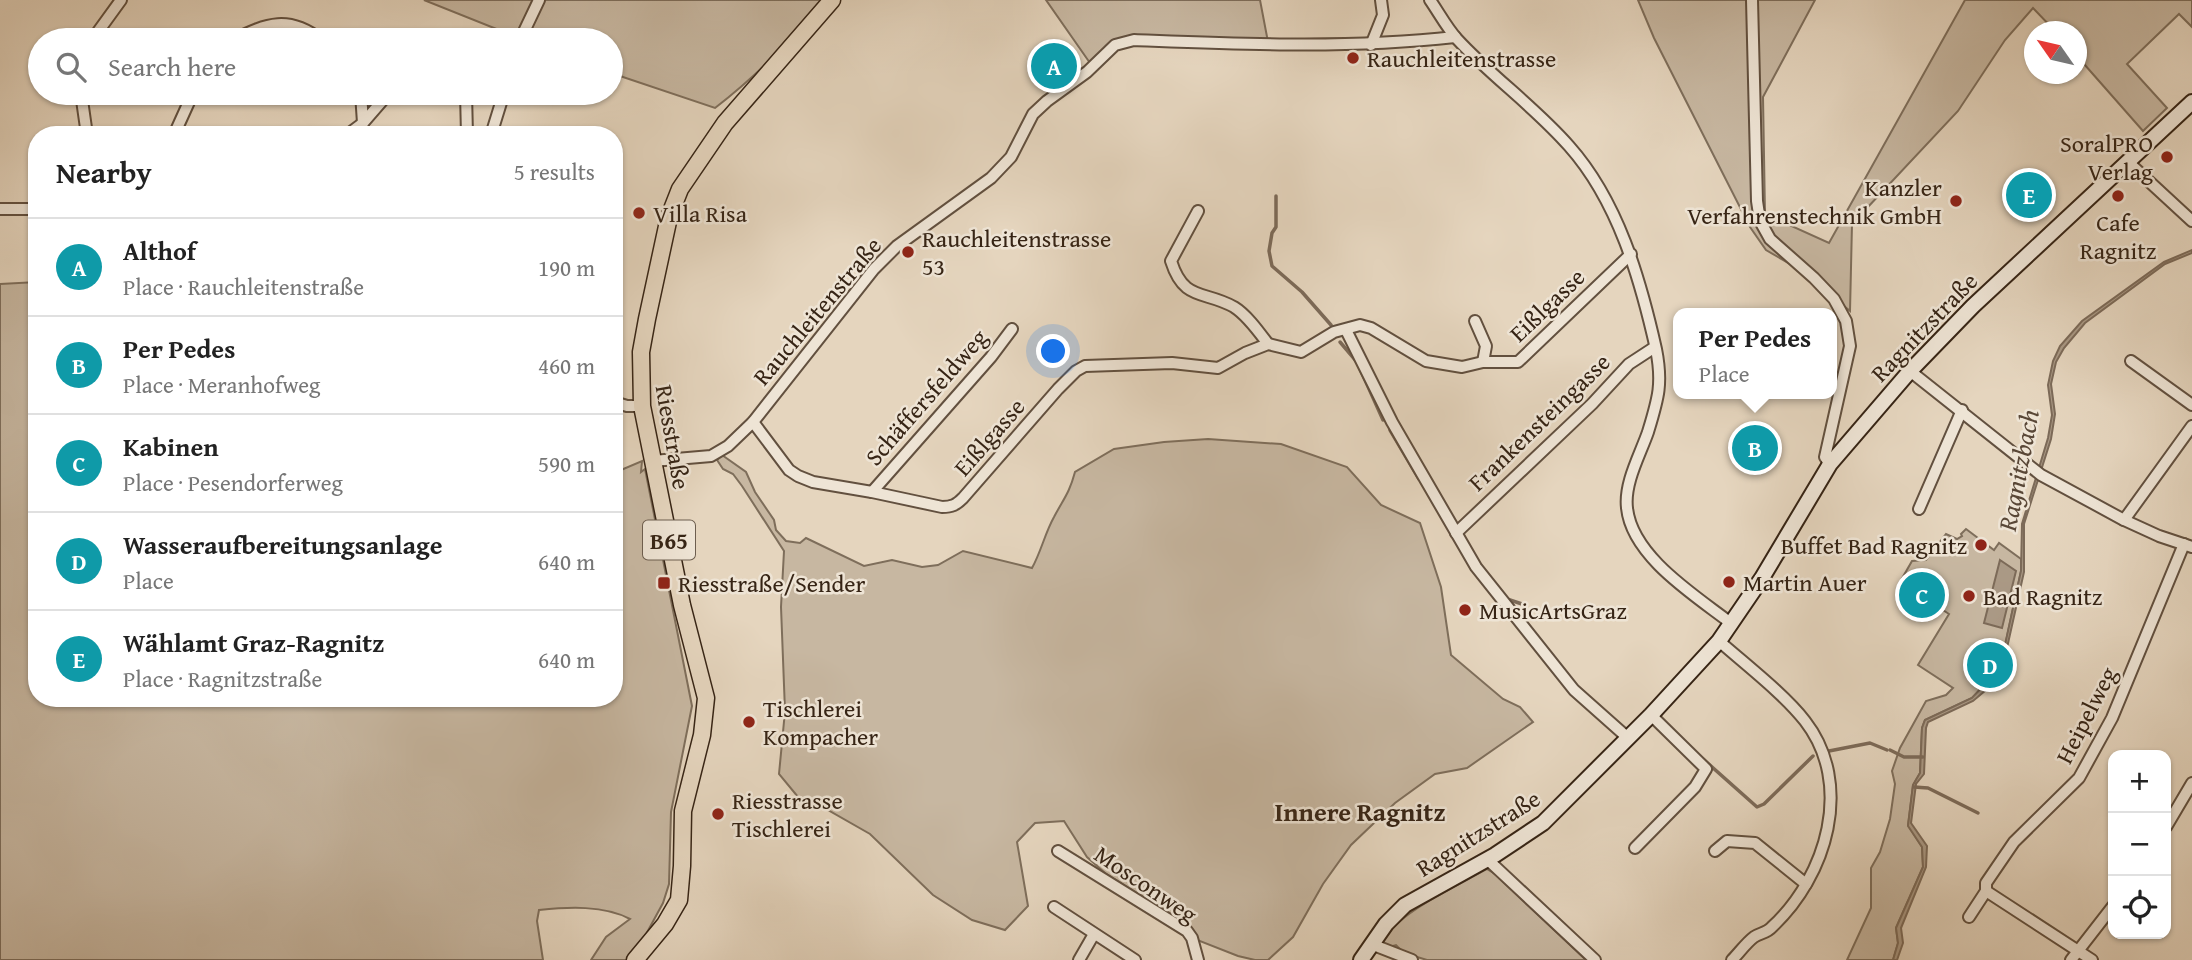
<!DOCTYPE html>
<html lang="en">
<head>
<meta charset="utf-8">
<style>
  :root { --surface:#fff; --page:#f2f2f2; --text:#222; --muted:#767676; --line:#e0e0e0; --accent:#8f2418 }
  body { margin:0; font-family:"Gentium Book Plus",serif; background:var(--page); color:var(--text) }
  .controls { position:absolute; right:21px; bottom:21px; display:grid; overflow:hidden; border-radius:14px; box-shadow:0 2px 5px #0004 }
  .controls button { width:63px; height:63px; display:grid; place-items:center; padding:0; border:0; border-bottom:2px solid var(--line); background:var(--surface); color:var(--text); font:35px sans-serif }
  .compass { position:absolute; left:2024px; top:21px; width:63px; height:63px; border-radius:50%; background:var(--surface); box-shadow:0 2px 5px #0004; rotate:304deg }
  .you { position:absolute; left:1054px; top:352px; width:24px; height:24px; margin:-18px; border:5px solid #fff; border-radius:50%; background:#1a73e8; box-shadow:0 0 0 10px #1a73e833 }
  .badge { display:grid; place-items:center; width:46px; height:46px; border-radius:50%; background:var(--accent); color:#fff; font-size:23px; font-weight:700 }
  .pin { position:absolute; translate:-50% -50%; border:4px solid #fff; box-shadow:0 2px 7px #0006 }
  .popup { position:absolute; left:1673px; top:308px; width:164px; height:91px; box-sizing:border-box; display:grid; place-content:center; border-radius:14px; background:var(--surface); filter:drop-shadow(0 2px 5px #0005); font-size:23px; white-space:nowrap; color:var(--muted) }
  .popup b { font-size:26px; color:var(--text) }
  .popup::after { content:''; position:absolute; left:50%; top:100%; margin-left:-14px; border:14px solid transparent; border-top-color:var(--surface) }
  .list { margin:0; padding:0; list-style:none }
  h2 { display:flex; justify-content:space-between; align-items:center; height:91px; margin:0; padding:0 28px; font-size:30px }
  h2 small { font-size:23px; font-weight:400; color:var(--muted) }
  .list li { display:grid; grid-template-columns:46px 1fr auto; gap:21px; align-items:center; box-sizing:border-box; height:98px; padding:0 28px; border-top:2px solid var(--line) }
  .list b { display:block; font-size:26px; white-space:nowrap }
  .list p { margin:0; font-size:23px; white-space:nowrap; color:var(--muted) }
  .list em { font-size:23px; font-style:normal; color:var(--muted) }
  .icon { flex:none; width:38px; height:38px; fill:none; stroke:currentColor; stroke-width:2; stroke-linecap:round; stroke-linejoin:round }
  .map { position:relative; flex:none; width:2192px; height:960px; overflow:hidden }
  .search { position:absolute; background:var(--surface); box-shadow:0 2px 5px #0004; left:28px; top:28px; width:595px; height:77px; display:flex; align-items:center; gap:18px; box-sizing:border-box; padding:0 24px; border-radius:38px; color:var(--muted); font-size:26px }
  .panel { position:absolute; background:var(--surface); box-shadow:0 2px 5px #0004; left:28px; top:126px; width:595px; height:581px; border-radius:28px }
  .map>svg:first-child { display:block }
</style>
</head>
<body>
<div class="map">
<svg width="2192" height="960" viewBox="0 0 2192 960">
  <rect width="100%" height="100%" fill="#e5d5be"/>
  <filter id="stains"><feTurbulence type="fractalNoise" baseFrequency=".00286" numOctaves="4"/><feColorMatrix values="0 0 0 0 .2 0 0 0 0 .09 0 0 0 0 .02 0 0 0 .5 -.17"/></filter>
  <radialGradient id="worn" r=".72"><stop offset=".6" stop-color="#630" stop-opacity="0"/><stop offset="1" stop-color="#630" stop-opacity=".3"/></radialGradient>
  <g fill="#c7b7a1" stroke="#7e6e5b" stroke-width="2">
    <path d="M424,0H822C792,41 755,77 715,108L611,73V40H524Z"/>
    <path d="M1046,0H1260L1268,42L1133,35L1112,41L1090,63Z"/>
    <path d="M1638,0H1815L1763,97L1765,214L1829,243L1965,0H2192V27L2179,14L2127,64L2167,108L2143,131L2077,56L2076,32L2055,31L2033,8L2005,40L1958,111L1852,224L1850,311L1802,271L1766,250L1750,227L1654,38Z"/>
    <path d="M37,282V698H614V473L642,461L641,472L645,469L692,706L671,812L669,884L663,903L632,960H591L606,937L630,919C604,905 568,907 539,910L537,921L543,960H0V284Z"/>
    <path d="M1208,439L1281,444L1347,467L1381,505L1420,523L1441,587L1451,655L1503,699L1520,707L1533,722L1467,768L1435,774L1395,803L1351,845L1323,884L1293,937L1268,960H1255L1238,956L1192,938L1152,903L1105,873L1087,857L1064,821L1035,823L1017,842L1028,906L1005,930L972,920L933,895L870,834L826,809L803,803L779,774L785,711L781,607L784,551L742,486L733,474L723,469L717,460L722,455L746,472L755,492L774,520L776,530L786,541L800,543L806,538L864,566L892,560L922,567L938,565L963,551L1032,568C1041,552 1045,533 1054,517C1064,498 1069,494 1075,472L1114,449L1164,442Z"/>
    <path d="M1966,529L1994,550L1999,543L2021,559V571L2000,669L1972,698L1925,720L1922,728L1920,773L1913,785L1908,825L1922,847L1923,867L1896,928L1898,943L1893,960H1847L1871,908V868L1880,852L1890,819L1895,784L1892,771L1900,748L1926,701L1946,695L1953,688L1918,665L1949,614L1900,582L1912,561L1926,560L1946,534L1957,539L1962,536L1961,534Z"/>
    <path d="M1487,869L1495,874L1586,960H1427L1404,953L1396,945L1389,947L1382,942C1396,913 1459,885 1487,869Z"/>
  </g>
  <g fill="#aa9985" stroke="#7c6a58" stroke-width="2">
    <path d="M2192,250V253L2165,264L2085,323L2064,348L2056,362L2051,384L2055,414L2051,439L2024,524V572L2002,670L1986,690L1973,701L1928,722L1926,728L1924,774L1916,784L1911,823L1927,846L1926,867L1901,928L1903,943L1897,960H1893L1898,943L1896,928L1923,867L1922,847L1908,826L1913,785L1920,773L1922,728L1925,720L1972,698L2000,668L2021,571L2022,524L2048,438L2052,415L2048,385L2053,361L2060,346L2082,321L2164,262Z"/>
    <path d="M2000,560L2016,571L2002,628L1984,623Z"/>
  </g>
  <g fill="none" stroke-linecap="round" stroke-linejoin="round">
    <g stroke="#7c6a58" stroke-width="3.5">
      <path d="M1276,196V227L1272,233L1269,251L1272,266L1302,292L1331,325"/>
      <path d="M1340,342L1357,362L1383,420"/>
      <path d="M1390,430L1419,479"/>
      <path d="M1507,599L1522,604"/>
      <path d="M1890,750L1904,757H1923"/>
      <path d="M1829,751L1870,743L1887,750"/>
      <path d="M1703,759L1757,807L1764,804L1813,756"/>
      <path d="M1914,787L1928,788L1978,813"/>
    </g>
    <g stroke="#62503f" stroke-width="14">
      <g id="minor">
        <path d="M1430,0C1439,13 1447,28 1457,39C1492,77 1535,107 1569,146C1618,201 1640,278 1656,349C1663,384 1658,399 1648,432C1640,455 1624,483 1627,508C1632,557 1696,596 1732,624"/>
        <path d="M1752,0L1757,201L1760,221L1770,239L1814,278L1834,299L1846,321L1850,346L1825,457L1830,464"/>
        <path d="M92,40L121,0"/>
        <path d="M233,40C267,23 289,15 321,40"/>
        <path d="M520,40L539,0"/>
        <path d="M1371,45L1383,15L1381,0"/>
        <path d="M81,93L87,135"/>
        <path d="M361,93L363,123"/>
        <path d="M466,93L467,135"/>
        <path d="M174,135L193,93"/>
        <path d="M347,135L363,123L389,93"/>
        <path d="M491,135L504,93"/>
        <path d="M2128,162L2192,221"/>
        <path d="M0,209H37"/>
        <path d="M1198,211L1171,261C1184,302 1204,290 1234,307C1247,315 1259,332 1268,344"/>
        <path d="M1475,321L1486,346L1483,362"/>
        <path d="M1346,330L1392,422L1476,567L1574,690L1628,738"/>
        <path d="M2131,361L2192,405"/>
        <path d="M1910,371L2041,475L2124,520L2159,536L2192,547"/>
        <path d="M614,402L627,406H642"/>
        <path d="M753,422L789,470L798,476L813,482L872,492L942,507C952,507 956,505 963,498L1058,389L1076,371L1085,366L1172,363L1218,368L1245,353L1268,344L1301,352L1334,332L1360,325L1371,328L1426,361L1462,367L1483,362H1518L1631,254"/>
        <path d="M653,461L711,456L728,446L753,422L874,269L897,246L991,178L1011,157L1033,114L1047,101L1087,72L1115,45L1134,40C1242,44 1348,49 1455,37"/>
        <path d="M872,492L991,357L1012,329"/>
        <path d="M1919,509L1962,410"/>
        <path d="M2124,520L2192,426"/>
        <path d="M1456,533L1592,404L1629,364L1655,347"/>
        <path d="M1719,641C1745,664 1784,694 1805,721C1854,784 1827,876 1772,927C1767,933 1760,933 1754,937C1746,943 1739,953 1732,960"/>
        <path d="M2166,827L2192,783"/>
        <path d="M1635,848L1695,787L1706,769L1651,715"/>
        <path d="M1058,851L1187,931L1192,938L1198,960"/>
        <path d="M1715,851L1727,841L1755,843L1806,884"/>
        <path d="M1487,859L1595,960"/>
        <path d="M1986,891L2092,960"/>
        <path d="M1054,907L1135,960"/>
        <path d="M1969,917L1986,891V883L2014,842L2079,778L2112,718L2184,544"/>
        <path d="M1371,944L1412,960"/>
        <path d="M1079,960L1094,934"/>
        <path d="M2071,960L2113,906"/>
      </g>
    </g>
    <g stroke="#362415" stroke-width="18">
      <path id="secondary" d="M1361,960L1386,924L1405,905L1495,855L1543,823L1651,715L1719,641L1762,578L1830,464L1910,371L1973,306L2192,102"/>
    </g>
    <g stroke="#362415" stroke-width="19">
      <path id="primary" d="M635,960L665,924L679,900L682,866L683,811L702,735L706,698L682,605L642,406L641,352L647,319L669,217L680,189L725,123L832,0"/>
    </g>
    <use href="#minor" stroke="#eee4d5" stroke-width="10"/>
    <use href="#secondary" stroke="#eee4d5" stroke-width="14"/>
    <use href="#primary" stroke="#e5d5be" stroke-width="16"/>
  </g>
  <g fill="#8f2418" stroke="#eee4d5" stroke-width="2.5">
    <circle cx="1353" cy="58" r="7"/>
    <circle cx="2167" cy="157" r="7"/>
    <circle cx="2118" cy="196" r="7"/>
    <circle cx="1956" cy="201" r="7"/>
    <circle cx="639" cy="213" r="7"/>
    <circle cx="908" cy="252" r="7"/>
    <circle cx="1981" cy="545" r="7"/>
    <circle cx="1729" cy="582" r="7"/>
    <rect x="657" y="576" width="14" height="14" rx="3.5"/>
    <circle cx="1969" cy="596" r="7"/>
    <circle cx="1465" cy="610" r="7"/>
    <circle cx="749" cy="722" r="7"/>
    <circle cx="718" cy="814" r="7"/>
  </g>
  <g text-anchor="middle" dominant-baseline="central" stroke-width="5" stroke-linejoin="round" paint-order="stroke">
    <rect fill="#eee4d5" stroke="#6d5e4f" stroke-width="2" x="643" y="520.5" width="52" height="39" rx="5"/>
    <g font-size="23" font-weight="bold" fill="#362415">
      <text x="669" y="540">B65</text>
    </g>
    <g font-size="24" fill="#362415" stroke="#eee4d5" text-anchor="start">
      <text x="1367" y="58">Rauchleitenstrasse</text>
      <text x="2153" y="143" text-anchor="end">SoralPRO<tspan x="2153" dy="28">Verlag</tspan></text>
      <text x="1942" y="187" text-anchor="end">Kanzler<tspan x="1942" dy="28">Verfahrenstechnik GmbH</tspan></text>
      <text x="653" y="213">Villa Risa</text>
      <text x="2118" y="222" text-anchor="middle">Cafe<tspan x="2118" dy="28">Ragnitz</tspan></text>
      <text x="922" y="238">Rauchleitenstrasse<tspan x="922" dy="28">53</tspan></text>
      <text x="1967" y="545" text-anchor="end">Buffet Bad Ragnitz</text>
      <text x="1743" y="582">Martin Auer</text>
      <text x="678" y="583">Riesstraße/Sender</text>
      <text x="1983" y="596">Bad Ragnitz</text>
      <text x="1479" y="610">MusicArtsGraz</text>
      <text x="763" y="708">Tischlerei<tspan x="763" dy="28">Kompacher</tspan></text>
      <text x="732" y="800">Riesstrasse<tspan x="732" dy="28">Tischlerei</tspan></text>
    </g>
    <g font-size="24" fill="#362415" stroke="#eee4d5">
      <text transform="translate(1547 305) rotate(-44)">Eißlgasse</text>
      <text transform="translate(817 311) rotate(-50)">Rauchleitenstraße</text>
      <text transform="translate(1924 327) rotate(-46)">Ragnitzstraße</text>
      <text transform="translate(926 397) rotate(-49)">Schäffersfeldweg</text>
      <text transform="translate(1539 422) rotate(-44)">Frankensteingasse</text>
      <text transform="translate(673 437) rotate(80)">Riesstraße</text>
      <text transform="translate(989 437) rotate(-49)">Eißlgasse</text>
      <text transform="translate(2086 715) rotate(-63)">Heipelweg</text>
      <text transform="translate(1478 833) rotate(-32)">Ragnitzstraße</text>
      <text transform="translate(1146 884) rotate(34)">Mosconweg</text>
    </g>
    <g font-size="26" font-style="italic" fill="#594737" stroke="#eee4d5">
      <text transform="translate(2018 470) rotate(-79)">Ragnitzbach</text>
    </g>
    <g font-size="26" font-weight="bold" fill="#362415" stroke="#eee4d5">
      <text x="1360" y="811">Innere Ragnitz</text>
    </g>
  </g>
  <rect width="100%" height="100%" filter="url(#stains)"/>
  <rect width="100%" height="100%" fill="url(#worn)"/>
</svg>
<div class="controls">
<button>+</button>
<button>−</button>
<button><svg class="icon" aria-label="locate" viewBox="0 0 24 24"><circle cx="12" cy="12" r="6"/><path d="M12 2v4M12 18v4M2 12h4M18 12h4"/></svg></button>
</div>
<svg class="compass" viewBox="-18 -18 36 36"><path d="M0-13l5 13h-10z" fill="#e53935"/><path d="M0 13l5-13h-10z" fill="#767676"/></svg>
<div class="you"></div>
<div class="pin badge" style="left:1054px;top:66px;background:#0f9aa8">A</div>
<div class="pin badge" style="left:1755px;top:448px;background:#0f9aa8">B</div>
<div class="popup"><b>Per Pedes</b>Place</div>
<div class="pin badge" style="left:1922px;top:595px;background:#0f9aa8">C</div>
<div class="pin badge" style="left:1990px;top:665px;background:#0f9aa8">D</div>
<div class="pin badge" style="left:2029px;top:195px;background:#0f9aa8">E</div>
<div class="search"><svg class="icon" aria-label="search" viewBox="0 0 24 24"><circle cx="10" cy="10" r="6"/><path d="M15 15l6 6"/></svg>Search here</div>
<section class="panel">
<h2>Nearby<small>5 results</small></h2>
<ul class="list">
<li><span class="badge" style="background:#0f9aa8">A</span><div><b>Althof</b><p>Place · Rauchleitenstraße</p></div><em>190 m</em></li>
<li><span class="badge" style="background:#0f9aa8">B</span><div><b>Per Pedes</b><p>Place · Meranhofweg</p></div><em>460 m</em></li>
<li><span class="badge" style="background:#0f9aa8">C</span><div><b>Kabinen</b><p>Place · Pesendorferweg</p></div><em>590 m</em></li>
<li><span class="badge" style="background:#0f9aa8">D</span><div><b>Wasseraufbereitungsanlage</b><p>Place</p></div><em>640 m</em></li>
<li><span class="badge" style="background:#0f9aa8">E</span><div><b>Wählamt Graz-Ragnitz</b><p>Place · Ragnitzstraße</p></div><em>640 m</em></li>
</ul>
</section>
</div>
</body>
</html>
